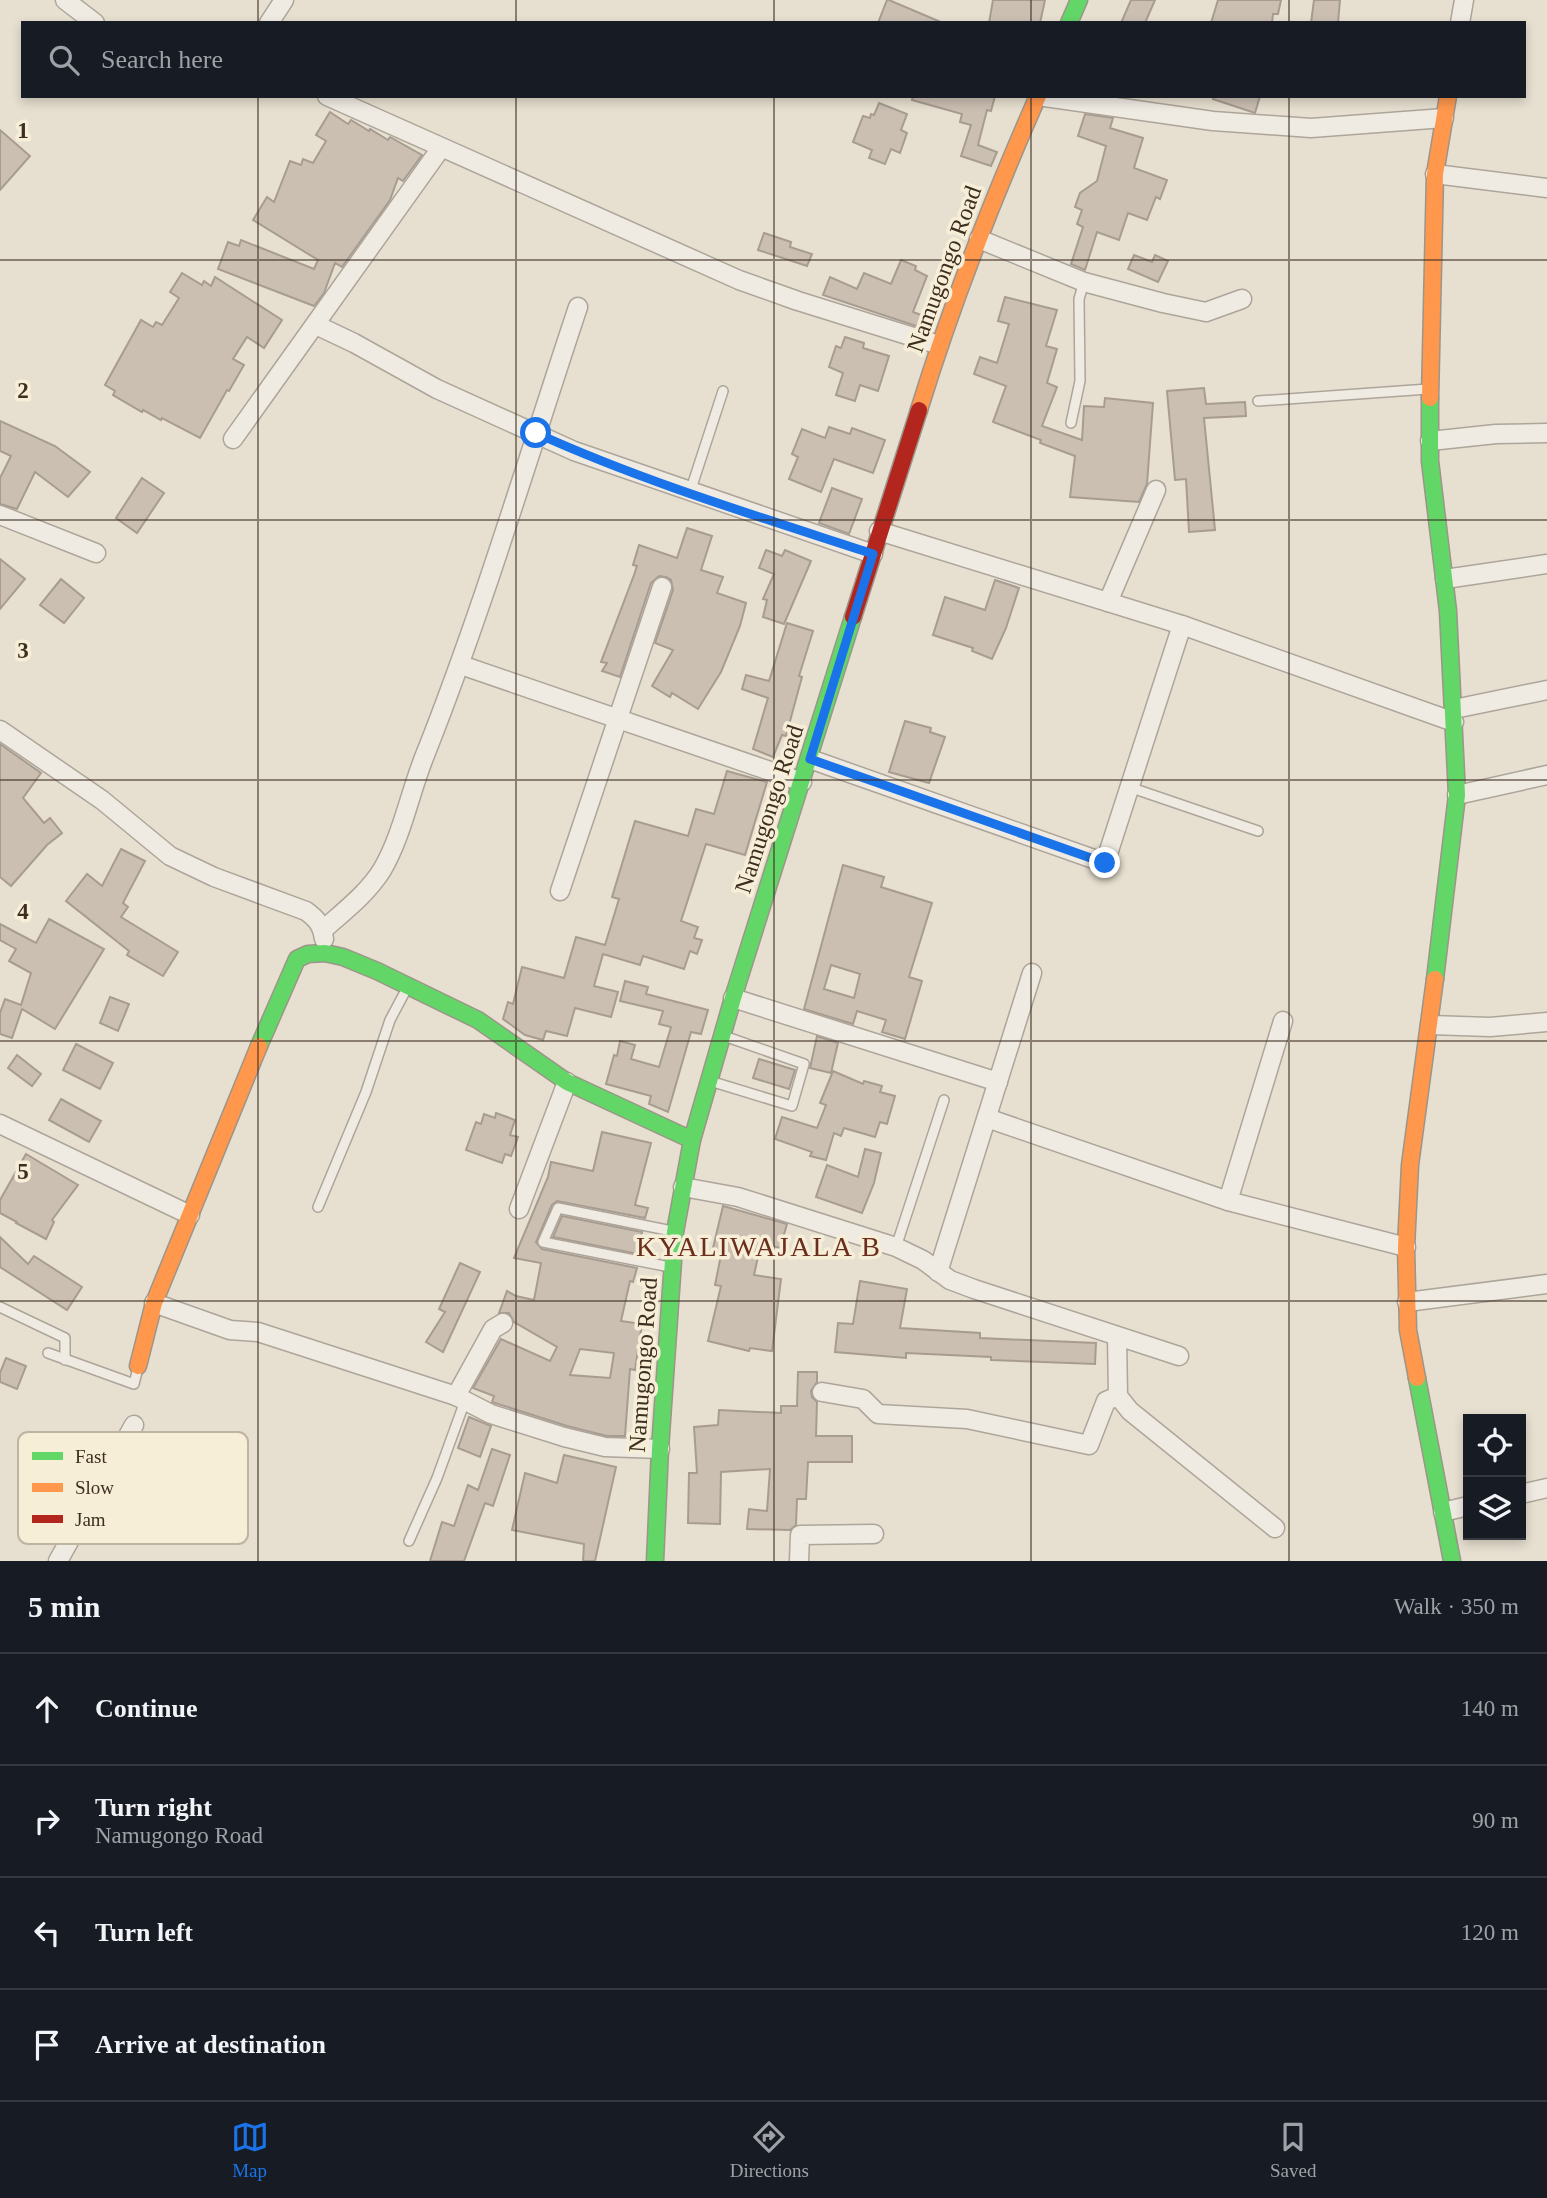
<!DOCTYPE html>
<html lang="en">
<head>
<meta charset="utf-8">
<style>
  :root { --surface:#171b24; --page:#242831; --text:#f1f3f6; --muted:#9ea1a6; --line:#363941; --accent:#1a73e8 }
  body { margin:0; font-family:"Times New Roman",serif; background:var(--page); color:var(--text) }
  .controls { position:absolute; right:21px; bottom:21px; display:grid; overflow:hidden; border-radius:0px; box-shadow:0 4px 10px #0003 }
  .controls button { width:63px; height:63px; display:grid; place-items:center; padding:0; border:0; border-bottom:2px solid var(--line); background:var(--surface); color:var(--text); font:35px sans-serif }
  .stop { position:absolute; width:21px; height:21px; margin:-16px; border:5px solid #1a73e8; border-radius:50%; background:#fff }
  .stop.end { background:#1a73e8; border-color:#fff; box-shadow:0 2px 7px #0008 }
  .list { margin:0; padding:0; list-style:none }
  h2 { display:flex; justify-content:space-between; align-items:center; height:91px; margin:0; padding:0 28px; font-size:30px }
  h2 small { font-size:23px; font-weight:400; color:var(--muted) }
  .list li { display:grid; grid-template-columns:46px 1fr auto; gap:21px; align-items:center; box-sizing:border-box; height:112px; padding:0 28px; border-top:2px solid var(--line) }
  .list b { display:block; font-size:26px; white-space:nowrap }
  .list p { margin:0; font-size:23px; white-space:nowrap; color:var(--muted) }
  .list em { font-size:23px; font-style:normal; color:var(--muted) }
  .icon { flex:none; width:38px; height:38px; fill:none; stroke:currentColor; stroke-width:2; stroke-linecap:round; stroke-linejoin:round }
  .map { position:relative; flex:none; width:1547px; height:1561px; overflow:hidden }
  .search { position:absolute; background:var(--surface); box-shadow:0 4px 10px #0003; left:21px; right:21px; top:21px; height:77px; display:flex; align-items:center; gap:18px; box-sizing:border-box; padding:0 24px; border-radius:0px; color:var(--muted); font-size:26px }
  .sheet { height:539px; background:var(--surface) }
  nav { display:flex; justify-content:space-around; align-items:center; box-sizing:border-box; height:98px; border-top:2px solid var(--line); background:var(--surface); font-size:19px; color:var(--muted) }
  nav a { display:grid; justify-items:center; gap:4px }
  nav .on { color:var(--accent) }
  .map>svg:first-child { display:block }
</style>
</head>
<body>
<div class="map">
<svg width="1547" height="1561" viewBox="0 0 1547 1561">
  <rect width="100%" height="100%" fill="#e7e0d1"/>
  <g fill="#cbbfb2" stroke="#a89c90" stroke-width="2" fill-rule="evenodd">
    <path d="M887,0H889L943,23H878Z"/>
    <path d="M993,0H1045L1040,23H989Z"/>
    <path d="M1131,0H1155L1145,23H1121Z"/>
    <path d="M1218,0H1281L1278,14H1273L1272,23H1211Z"/>
    <path d="M1314,0H1340L1338,23H1311Z"/>
    <path d="M913,96H995L991,111L987,110L978,145L997,152L991,166L961,156L971,125L960,122L962,114L912,100Z"/>
    <path d="M1214,96H1260L1255,113L1213,99Z"/>
    <path d="M879,103L907,114L901,130L907,133L900,153L891,149L885,164L869,158L872,150L853,142L863,116L870,118L871,114L874,115Z"/>
    <path d="M330,112L348,124L351,120L369,131L370,129L388,140L390,137L422,155L403,181L398,178L390,200L342,267L335,263L324,293L314,306L218,269L228,242L239,246L241,240L314,269L318,260L253,220L267,197L274,202L290,161L301,165L303,159L313,163L326,141L316,135Z"/>
    <path d="M1085,114L1113,118L1110,128L1143,138L1134,168L1167,180L1160,199L1156,197L1147,220L1128,213L1119,240L1097,232L1085,270L1071,264L1083,227L1077,224L1082,210L1075,207L1080,193L1097,181L1106,146L1078,136Z"/>
    <path d="M0,130L30,156L0,190Z"/>
    <path d="M764,233L791,242L790,247L812,254L807,266L758,250Z"/>
    <path d="M1134,255L1152,262L1155,255L1168,261L1158,282L1128,269Z"/>
    <path d="M901,260L916,266L915,270L927,276L913,312L932,319L928,330L823,295L830,277L857,289L864,273L891,284Z"/>
    <path d="M182,273L202,285L204,281L211,286L215,277L282,320L264,348L247,337L233,359L244,365L229,391L227,390L200,438L162,418L161,420L143,410L142,412L113,395L115,391L105,385L141,320L153,327L156,322L162,325L179,298L170,292Z"/>
    <path d="M1005,297L1057,310L1046,346L1057,349L1047,383L1057,387L1042,426L1082,440L1084,406L1104,407L1105,398L1153,403L1147,484L1139,502L1070,497L1075,456L1040,443L1041,440L993,422L1006,386L974,374L980,357L997,363L1009,324L998,321Z"/>
    <path d="M845,337L864,343L863,348L889,356L878,391L860,385L855,401L836,395L843,373L829,367L836,346L841,348Z"/>
    <path d="M1204,388L1206,404L1245,402L1246,416L1204,418L1215,530L1189,532L1186,479L1175,480L1167,391Z"/>
    <path d="M0,421L55,446L90,472L68,497L35,472L17,509L0,504V478L11,456L0,451Z"/>
    <path d="M829,427L850,434L852,428L885,440L873,473L834,459L821,492L789,479L798,457L792,454L802,429L825,438Z"/>
    <path d="M142,478L164,493L137,533L116,518Z"/>
    <path d="M832,488L862,499L849,534L819,523Z"/>
    <path d="M687,528L712,536L701,570L723,577L717,593L746,603L740,626L721,672L698,709L672,693L670,697L652,686L673,650L655,643L673,590L671,580L666,577L659,576L651,583L620,677L602,671L607,663L601,662L634,575L637,566L633,565L639,545L677,558Z"/>
    <path d="M766,550L782,556L785,550L811,561L784,624L763,617L767,600L763,599L774,574L759,568Z"/>
    <path d="M0,559L25,579L0,609Z"/>
    <path d="M61,579L84,598L64,623L40,605Z"/>
    <path d="M995,580L1019,588L1006,628L992,659L972,651L973,648L933,635L945,597L985,610Z"/>
    <path d="M787,623L813,631L799,676L802,677L786,736L782,735L773,757L753,749L768,698L742,689L746,675L769,681Z"/>
    <path d="M905,721L931,728L930,732L945,737L929,783L889,772Z"/>
    <path d="M0,744L41,773L23,798L44,823L50,818L62,833L47,845L11,886L0,877Z"/>
    <path d="M727,771L767,782L745,855L706,844L681,921L698,927L694,938L702,940L697,954L690,951L684,969L643,956L640,965L603,954L594,986L618,992L611,1017L575,1008L567,1036L546,1031L543,1040L525,1035L503,1019L508,1002L513,1004L522,967L564,978L576,937L605,945L619,899L612,897L635,821L688,836L696,809L714,814Z"/>
    <path d="M121,849L145,861L123,903L128,907L121,917L178,952L163,976L127,955L129,951L66,901L87,874L102,886Z"/>
    <path d="M843,865L884,877L881,887L932,903L909,977L922,981L905,1039L882,1032L886,1020L857,1011L853,1024L804,1009ZM831,965L860,974L854,998L824,989Z"/>
    <path d="M49,919L104,949L55,1029L22,1009L12,1038L0,1034V1013L5,999L21,1005L31,973L9,961L16,949L0,940V924L36,943Z"/>
    <path d="M625,981L648,987L646,994L708,1010L701,1034L691,1032L668,1112L649,1104L651,1096L606,1084L614,1055L617,1056L620,1041L635,1045L631,1059L659,1067L671,1027L659,1024L663,1011L620,1001Z"/>
    <path d="M110,997L129,1004L118,1031L100,1023Z"/>
    <path d="M817,1036L838,1043L831,1073L810,1068Z"/>
    <path d="M76,1044L113,1063L100,1089L63,1070Z"/>
    <path d="M17,1055L41,1074L32,1086L8,1068Z"/>
    <path d="M759,1059L795,1070L789,1089L753,1078Z"/>
    <path d="M833,1071L863,1084L864,1081L882,1086L880,1092L895,1096L887,1124L880,1122L875,1137L844,1128L841,1136L834,1133L826,1160L810,1156L812,1152L775,1139L782,1117L817,1128L826,1105L820,1103Z"/>
    <path d="M61,1099L101,1121L89,1142L49,1120Z"/>
    <path d="M496,1113L515,1120L510,1135L518,1137L511,1156L505,1154L502,1163L466,1150L476,1122L481,1124L484,1114L495,1118Z"/>
    <path d="M602,1132L651,1143L635,1205L648,1208L645,1218L557,1201L552,1205L536,1242L542,1249L637,1268L633,1282L630,1281L621,1321L642,1324L635,1370L630,1369L625,1436H607L567,1426L495,1403L492,1402L494,1396L473,1388L501,1339L550,1361L557,1347L514,1322L509,1313H499L507,1291L516,1296L534,1300L541,1263L514,1258L548,1177L551,1162L593,1171ZM580,1349L614,1353L610,1378L570,1375Z"/>
    <path d="M865,1149L881,1153L874,1183L862,1213L816,1197L827,1165L858,1177Z"/>
    <path d="M26,1154L78,1185L52,1220L54,1222L46,1239L16,1223L17,1222L0,1213V1200Z"/>
    <path d="M723,1206L787,1224L780,1248L761,1243L754,1275L781,1279L772,1351L750,1348L749,1351L708,1341L721,1286L715,1285L722,1250L713,1248Z"/>
    <path d="M562,1216L642,1232L638,1254L553,1237Z"/>
    <path d="M0,1237L28,1264L34,1256L82,1287L67,1310L0,1267Z"/>
    <path d="M460,1263L480,1272L443,1352L426,1342L445,1312L439,1309Z"/>
    <path d="M860,1281L907,1289L900,1328L980,1333V1338L1096,1343L1095,1364L991,1360V1357L906,1353V1358L835,1352L838,1323L853,1324Z"/>
    <path d="M6,1358L26,1366L17,1389L0,1382V1373Z"/>
    <path d="M798,1372H817V1382L811,1391L812,1397L817,1402L816,1436H852V1462H808L806,1499H797L796,1525L790,1530L747,1529L749,1509L767,1511L770,1469L721,1472L720,1524L688,1523L689,1473H697L694,1427L718,1425L719,1410L781,1413V1406H797Z"/>
    <path d="M469,1417L491,1426L480,1457L458,1448Z"/>
    <path d="M492,1449L510,1455L493,1506L485,1503L464,1561H430L442,1522L454,1526L468,1485L478,1490Z"/>
    <path d="M564,1455L616,1467L595,1561H583L584,1544L512,1530L525,1473L557,1483Z"/>
  </g>
  <g fill="none" stroke-linecap="round" stroke-linejoin="round">
    <g stroke="#ada599" stroke-width="12">
      <g id="lane">
        <path d="M1258,401L1428,389"/>
        <path d="M1071,423L1080,381L1079,299L1084,282"/>
        <path d="M690,492L723,391"/>
        <path d="M1129,787L1258,831"/>
        <path d="M710,1081L792,1106L804,1064L724,1036"/>
        <path d="M318,1207L366,1092L390,1020L407,988"/>
        <path d="M896,1247L944,1100"/>
        <path d="M670,1267L543,1242L558,1208L672,1231"/>
        <path d="M0,1307L65,1338V1360"/>
        <path d="M48,1353L134,1384L138,1368"/>
        <path d="M409,1541L437,1478L465,1401"/>
      </g>
    </g>
    <g stroke="#ada599" stroke-width="21">
      <g id="street">
        <path d="M65,0L95,23"/>
        <path d="M269,23L284,0"/>
        <path d="M1460,23L1464,0"/>
        <path d="M327,96L739,280L798,301L939,345"/>
        <path d="M1038,96L1213,121L1311,128L1444,118"/>
        <path d="M1435,174L1547,188"/>
        <path d="M979,239L1084,282L1163,303L1206,312L1242,299"/>
        <path d="M316,325L354,343L437,389L574,451L873,554"/>
        <path d="M233,439L441,148"/>
        <path d="M1430,441L1496,434L1547,433"/>
        <path d="M0,515L96,553"/>
        <path d="M879,531L1182,625L1454,722"/>
        <path d="M1445,579L1547,564"/>
        <path d="M1108,602L1156,490"/>
        <path d="M461,665L802,782"/>
        <path d="M1454,709L1547,690"/>
        <path d="M0,730L102,800L170,856L214,877L306,911C317,919 322,925 324,939"/>
        <path d="M810,759L1105,863L1182,625"/>
        <path d="M1457,795L1547,775"/>
        <path d="M560,891L662,587"/>
        <path d="M323,930C343,912 367,894 382,870C402,836 410,792 425,755C483,609 528,457 578,307"/>
        <path d="M733,998L998,1082"/>
        <path d="M1430,1025L1490,1027L1547,1022"/>
        <path d="M987,1118L1228,1201L1406,1247"/>
        <path d="M0,1124L190,1215"/>
        <path d="M683,1187L738,1197L896,1247L923,1260L950,1280L974,1289L1179,1356"/>
        <path d="M1228,1201L1283,1021"/>
        <path d="M519,1209L567,1082"/>
        <path d="M938,1272L1032,973"/>
        <path d="M1407,1302L1547,1284"/>
        <path d="M154,1303L230,1330L258,1332L456,1396L491,1414L564,1437L605,1447L660,1449"/>
        <path d="M1117,1337L1118,1396L1130,1411L1275,1528"/>
        <path d="M822,1392L863,1399L878,1414L967,1419L1089,1445L1106,1401L1118,1396"/>
        <path d="M456,1396L493,1329L503,1323"/>
        <path d="M1521,1494L1547,1488"/>
        <path d="M1443,1512L1468,1506"/>
        <path d="M58,1561L134,1425"/>
        <path d="M799,1561L800,1535L874,1534"/>
      </g>
    </g>
    <g stroke="#9c958a" stroke-width="19">
      <g id="fast">
        <path d="M1069,23L1079,0"/>
        <path d="M1430,398V461L1448,611L1457,795L1435,979"/>
        <path d="M259,1046L297,959L308,954L325,953L343,957L377,971L478,1020L567,1082L692,1140"/>
        <path d="M1417,1378L1452,1561"/>
        <path d="M655,1561L660,1449L675,1232L692,1140L733,998L853,617"/>
      </g>
    </g>
    <g stroke="#9c958a" stroke-width="19">
      <g id="slow">
        <path d="M1430,398L1435,174L1448,96"/>
        <path d="M919,410C952,303 993,198 1038,96"/>
        <path d="M138,1366L154,1303L259,1046"/>
        <path d="M1417,1378L1408,1330L1406,1247L1410,1165L1435,979"/>
      </g>
    </g>
    <g stroke="#9c958a" stroke-width="19">
      <path id="jam" d="M853,617L919,410"/>
    </g>
    <use href="#lane" stroke="#efebe3" stroke-width="9"/>
    <use href="#street" stroke="#efebe3" stroke-width="18"/>
    <use href="#fast" stroke="#63d668" stroke-width="16"/>
    <use href="#slow" stroke="#ff974d" stroke-width="16"/>
    <use href="#jam" stroke="#b3261e" stroke-width="16"/>
  </g>
  <g fill="none" stroke-linecap="round" stroke-linejoin="round">
    <path stroke="#1a73e8" stroke-width="9" d="M536,433C644,482 760,517 873,554L810,759L1105,863"/>
  </g>
  <path fill="none" stroke="#3d2e20" stroke-width="2" stroke-opacity="0.55" d="M258,0V23M516,0V23M774,0V23M1031,0V23M1289,0V23M258,96V1561M516,96V1561M774,96V1561M1031,96V1561M1289,96V1561M0,260H1547M0,520H1547M0,780H1547M0,1041H1547M0,1301H1547"/>
  <g text-anchor="middle" dominant-baseline="central" stroke-width="7" stroke-linejoin="round" paint-order="stroke">
    <g font-size="24" fill="#3d2e20" stroke="#f7eed8">
      <text transform="translate(944 269) rotate(-70)">Namugongo Road</text>
      <text transform="translate(769 809) rotate(-72)">Namugongo Road</text>
      <text transform="translate(643 1365) rotate(-86)">Namugongo Road</text>
    </g>
    <g font-size="28" letter-spacing="2" fill="#6b2e1e" stroke="#f7eed8">
      <text x="759" y="1246">KYALIWAJALA B</text>
    </g>
  </g>
  <rect x="18" y="1432" width="230" height="112" rx="10" fill="#f7eed8" stroke="#bfb4a1" stroke-width="2"/>
  <rect x="32" y="1452" width="31" height="8" fill="#63d668"/>
  <rect x="32" y="1483" width="31" height="9" fill="#ff974d"/>
  <rect x="32" y="1515" width="31" height="8" fill="#b3261e"/>
  <g font-size="19" fill="#3d2e20">
    <text x="75" y="1463">Fast</text>
    <text x="75" y="1494">Slow</text>
    <text x="75" y="1526">Jam</text>
  </g>
  <g font-size="23" text-anchor="middle" font-weight="bold" fill="#3d2e20" stroke="#f7eed8" stroke-width="7" stroke-linejoin="round" paint-order="stroke">
    <text x="23" y="138">1</text>
    <text x="23" y="398">2</text>
    <text x="23" y="658">3</text>
    <text x="23" y="919">4</text>
    <text x="23" y="1179">5</text>
  </g>
</svg>
<div class="controls">
<button><svg class="icon" aria-label="locate" viewBox="0 0 24 24"><circle cx="12" cy="12" r="6"/><path d="M12 2v4M12 18v4M2 12h4M18 12h4"/></svg></button>
<button><svg class="icon" aria-label="layers" viewBox="0 0 24 24"><path d="M12 4l9 5-9 5-9-5zM3 14l9 5 9-5"/></svg></button>
</div>
<div class="stop" style="left:536px;top:433px"></div>
<div class="stop end" style="left:1105px;top:863px"></div>
<div class="search"><svg class="icon" aria-label="search" viewBox="0 0 24 24"><circle cx="10" cy="10" r="6"/><path d="M15 15l6 6"/></svg>Search here</div>
</div>
<section class="sheet">
<h2>5 min<small>Walk · 350 m</small></h2>
<ul class="list">
<li><svg class="icon" aria-label="ahead" viewBox="0 0 24 24"><path d="M12 20V5M6 11l6-6 6 6"/></svg><div><b>Continue</b></div><em>140 m</em></li>
<li><svg class="icon" aria-label="right" viewBox="0 0 24 24"><path d="M7 20v-9h11M14 6l5 5-5 5"/></svg><div><b>Turn right</b><p>Namugongo Road</p></div><em>90 m</em></li>
<li><svg class="icon" aria-label="left" viewBox="0 0 24 24"><path d="M17 20v-9H6M10 6l-5 5 5 5"/></svg><div><b>Turn left</b></div><em>120 m</em></li>
<li><svg class="icon" aria-label="arrive" viewBox="0 0 24 24"><path d="M6 21V4h12l-3 4 3 4H6"/></svg><div><b>Arrive at destination</b></div></li>
</ul>
</section>
<nav>
<a class="on"><svg class="icon" aria-label="map" viewBox="0 0 24 24"><path d="M3 6l6-2 6 2 6-2v14l-6 2-6-2-6 2zM9 4v14M15 6v14"/></svg>Map</a>
<a><svg class="icon" aria-label="directions" viewBox="0 0 24 24"><path d="M12 3l9 9-9 9-9-9zM9 14v-3h6M13 9l2 2-2 2"/></svg>Directions</a>
<a><svg class="icon" aria-label="saved" viewBox="0 0 24 24"><path d="M7 4h10v16l-5-4-5 4z"/></svg>Saved</a>
</nav>
</body>
</html>
